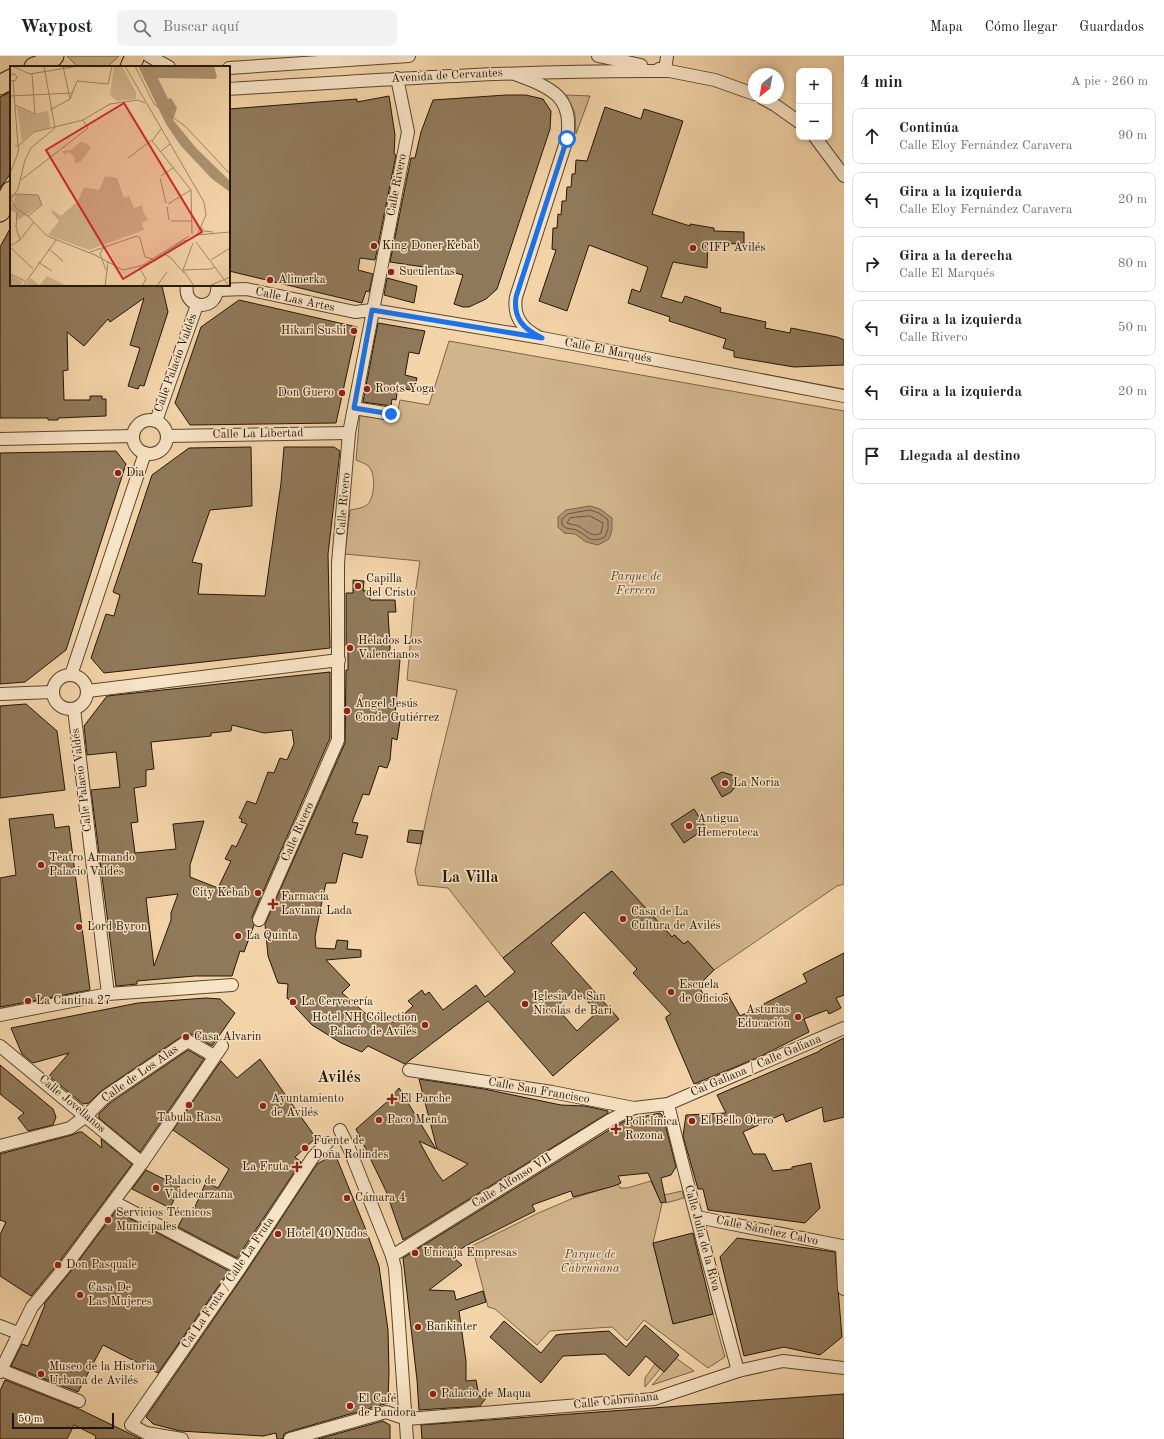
<!DOCTYPE html>
<html lang="es">
<head>
<meta charset="utf-8">
<style>
  :root { --surface:#fff; --page:#f2f2f2; --text:#202124; --muted:#757577; --line:#e0e0e0 }
  body { margin:0; font-family:"Old Standard TT",serif; background:var(--page); color:var(--text) }
  .controls { position:absolute; right:12px; top:12px; display:grid; overflow:hidden; border-radius:8px; box-shadow:0 2px 6px #0003 }
  .controls button { width:36px; height:36px; display:grid; place-items:center; padding:0; border:0; border-bottom:1px solid var(--line); background:var(--surface); color:var(--text); font:20px sans-serif }
  .compass { position:absolute; left:748px; top:12px; width:36px; height:36px; border-radius:50%; background:var(--surface); box-shadow:0 2px 6px #0003; rotate:211deg }
  .scale { position:absolute; left:12px; bottom:10px; width:102px; box-sizing:border-box; padding-left:4px; border:2px solid #241606; border-top:0; font-size:11px; line-height:14px; white-space:nowrap; color:#241606; -webkit-text-stroke:3px #f7e3c6; paint-order:stroke }
  .stop { position:absolute; width:12px; height:12px; margin:-9px; border:3px solid #1a73e8; border-radius:50%; background:#fff }
  .stop.end { background:#1a73e8; border-color:#fff; box-shadow:0 1px 4px #0008 }
  .list { margin:0; padding:0; list-style:none }
  h2 { display:flex; justify-content:space-between; align-items:center; height:52px; margin:0; padding:0 16px; font-size:17px }
  h2 small { font-size:13px; font-weight:400; color:var(--muted) }
  .list li { display:grid; grid-template-columns:26px 1fr auto; gap:12px; align-items:center; box-sizing:border-box; height:56px; margin:0 8px 8px; padding:0 8px; border:1px solid var(--line); border-radius:8px }
  .list b { display:block; font-size:15px; white-space:nowrap }
  .list p { margin:0; font-size:13px; white-space:nowrap; color:var(--muted) }
  .list em { font-size:13px; font-style:normal; color:var(--muted) }
  .icon { flex:none; width:22px; height:22px; fill:none; stroke:currentColor; stroke-width:2; stroke-linecap:round; stroke-linejoin:round }
  .map { position:relative; flex:none; width:844px; height:1383px; overflow:hidden }
  header { display:flex; align-items:center; gap:24px; box-sizing:border-box; height:56px; padding:0 20px; background:var(--surface); border-bottom:1px solid var(--line) }
  header strong { font-size:19px }
  nav { display:flex; gap:22px; margin-inline-start:auto; font-size:14px }
  .search { width:280px; height:36px; background:var(--page); display:flex; align-items:center; gap:10px; box-sizing:border-box; padding:0 14px; border-radius:8px; color:var(--muted); font-size:15px }
  main { display:flex }
  aside { flex:1; background:var(--surface) }
  .map>svg:first-child { display:block }
</style>
</head>
<body>
<header>
<strong>Waypost</strong>
<div class="search"><svg class="icon" aria-label="search" viewBox="0 0 24 24"><circle cx="10" cy="10" r="6"/><path d="M15 15l6 6"/></svg>Buscar aquí</div>
<nav><a>Mapa</a><a>Cómo llegar</a><a>Guardados</a></nav>
</header>
<main>
<div class="map">
<svg width="844" height="1383" viewBox="0 0 844 1383">
  <rect width="100%" height="100%" fill="#f3d4a8"/>
  <filter id="stains"><feTurbulence type="fractalNoise" baseFrequency=".005" numOctaves="4"/><feColorMatrix values="0 0 0 0 .2 0 0 0 0 .09 0 0 0 0 .02 0 0 0 .5 -.17"/></filter>
  <radialGradient id="worn" r=".72"><stop offset=".6" stop-color="#630" stop-opacity="0"/><stop offset="1" stop-color="#630" stop-opacity=".3"/></radialGradient>
  <g fill="#d0b48c" stroke="#7a6549">
    <path d="M67,0H119L107,11H78Z"/>
    <path d="M566,39L590,40L576,78L575,57Z"/>
    <path d="M449,285L844,355V828L837,830L714,914L688,885L684,888L675,879L672,881L611,815L503,902L448,832L418,829L415,815L432,736L457,634L407,624L414,545L420,505L345,498L350,454C356,453 364,452 368,448C375,440 376,416 368,410C365,407 360,406 356,404L360,358L396,364L400,344L429,349Z"/>
    <path d="M651,1125L662,1148L653,1187L673,1267L713,1258L725,1301L708,1312L644,1264L627,1285L612,1271L550,1275L537,1289L495,1253L488,1251L472,1190L536,1158L571,1143L618,1128L620,1132H627Z"/>
    <path d="M682,1135L684,1142L666,1147L664,1139Z"/>
    <path d="M676,1302L694,1315L652,1329Z"/>
    <path d="M655,1308L660,1313L645,1331V1322Z"/>
  </g>
  <path fill="#ad9371" stroke="#766146" d="M590,450L600,453L612,462V474L609,483L598,489L586,486L575,478L564,477L558,471V461L566,454Z"/>
  <g fill="none" stroke-linecap="round" stroke-linejoin="round">
    <g stroke="#68543c" stroke-width="1">
      <path d="M590,454L599,457L608,464V473L605,481C589,488 589,480 576,474C571,472 567,474 562,469V463L568,458Z"/>
      <path d="M590,460L603,467L601,477C592,482 587,475 580,471C576,468 571,469 567,467L570,462Z"/>
    </g>
  </g>
  <g fill="#90795a" stroke="#241606" fill-rule="evenodd">
    <path d="M11,36V117L0,132V41Z"/>
    <path d="M506,39H526L543,43L551,55L550,73L497,233L486,243L469,251H463L454,248L463,219L444,214L390,206L411,102H415L421,76L433,44Z"/>
    <path d="M389,40L395,79L394,98L396,99L375,204L360,202L358,214L373,218L369,236L366,235L362,247L229,215V53L357,43V46Z"/>
    <path d="M605,51L641,63L644,53L683,65L652,158L690,170V168L714,172V175L744,176V188L708,187L707,212L673,206L661,241L682,247L685,240L721,252L720,256L766,266L765,272L790,277L791,272L837,281L844,284V309L794,311L734,301V295L723,292L726,283L669,265L670,261L628,247L632,233L640,236L648,211L589,189L567,255L539,245L556,194L552,193L553,172H557L558,158L561,159L562,145H566L567,131H571L572,118H575L576,104L587,105Z"/>
    <path d="M11,171V229H163L162,230L168,256L144,330L140,329L138,333L128,330L140,292L130,289L144,242L110,266L108,263L84,290L67,276L68,314L63,315L64,344H90V340H102V343H106V360L58,362V364H48V362H0V191Z"/>
    <path d="M387,222L417,230L414,247L384,239Z"/>
    <path d="M239,244L357,271L336,367L190,369L175,347L201,271Z"/>
    <path d="M378,267L425,275L419,298L409,296L405,319L417,322L414,335L398,331L396,344L392,343L391,350L363,346Z"/>
    <path d="M251,391L252,450L210,454L192,506L202,508L198,538L265,540L281,427L284,391H334L340,395L328,498L330,592L104,617L91,602L106,558L114,560L120,539L113,536L152,419L189,392Z"/>
    <path d="M116,395L126,408L66,594L25,626L0,628V397Z"/>
    <path d="M353,524L364,525L363,535L369,534L370,544H395L396,556H388L390,592L388,601L400,604L395,658L401,659L397,684L392,682L390,704L387,712L379,710L369,739L363,738L352,766L358,767L355,778L368,780L362,802L343,797L336,827H326L323,840L315,881L316,892L335,893L337,884L348,885L347,893L361,894V901L326,904L350,929L342,937L372,963L381,954L394,967L413,950L408,945L422,934L425,939L429,936L443,954L476,929L485,941L515,916L503,902L612,815L672,881L674,879L684,888L688,885L714,914L699,929L706,946L727,937L740,960L807,926L803,918L844,897V939L836,942L841,952L829,958L827,954L804,963L809,976L757,1002L694,1028L666,963V961L671,958L633,917L637,913L584,856L551,887L619,963L553,1020L488,945L405,1008L368,990L362,996L341,987L312,969L287,942L288,928L278,927L268,900L265,868L345,687L346,614H348V590H346V537H353ZM576,933L597,956L577,975L556,951Z"/>
    <path d="M330,616V682L252,861L254,869L244,896L240,895L232,920H195L137,925V928L116,930L91,734L120,731L116,696L87,699L84,670L107,640ZM232,669L264,677L292,674L294,688L287,704L280,702L274,717L268,716L256,748L247,745L239,762L242,763L241,766L247,768L236,791L232,789L225,803L231,805L218,832L190,821V809L204,765L173,768L176,793L135,797L131,767L138,766L134,732L146,730V714L154,713L151,686L211,680V677L231,675ZM178,838L171,857V864L154,910L146,842Z"/>
    <path d="M26,648L57,675L65,734L0,742V650Z"/>
    <path d="M722,716L732,719L736,730L731,736L722,741L711,722Z"/>
    <path d="M694,753L706,772L684,787L671,768Z"/>
    <path d="M53,758L55,772L69,770L90,934L0,951V822L16,819L9,763Z"/>
    <path d="M409,774L423,775L421,788L407,786Z"/>
    <path d="M206,942L220,943L235,957L212,990L192,978L184,979L101,1035L89,1047L83,1048L49,1020L69,997L33,1007L22,998L11,972L138,947Z"/>
    <path d="M844,982V1061L824,1066L822,1051L786,1066L783,1058L743,1076L753,1098H765L773,1115L792,1113V1111L811,1107L820,1152L805,1167L708,1154L703,1133H698L683,1080L686,1059L726,1057L717,1039L820,995V994Z"/>
    <path d="M188,994L204,1003L140,1096L99,1062V1058L110,1047Z"/>
    <path d="M260,1003L316,1082L295,1101L301,1106L237,1202L178,1171L184,1159L190,1162L206,1126L218,1132L229,1113L173,1074L221,1005L237,1022Z"/>
    <path d="M0,1009L53,1053L56,1061L53,1069L28,1075L18,1062L24,1057L0,1038Z"/>
    <path d="M419,1023L484,1033L561,1049L585,1050L608,1055V1057L403,1184L386,1135L356,1073L388,1045L399,1032L436,1093L419,1085L435,1114L443,1125L468,1108L437,1093Z"/>
    <path d="M660,1057L663,1060L676,1111L671,1119L661,1122L666,1146L661,1147L648,1117L618,1120L621,1127L614,1130L573,1141L571,1135L532,1149L535,1155L469,1188L451,1199L462,1209L429,1234L454,1235L456,1244L483,1235L486,1246L459,1255L466,1305V1325L476,1324L479,1340L486,1342L480,1350L419,1354L417,1324L403,1202L614,1071L627,1064Z"/>
    <path d="M79,1076H82L102,1092L101,1083L132,1108L59,1206L31,1240L0,1220V1179L6,1166L0,1164V1098L72,1079Z"/>
    <path d="M335,1098L366,1174L379,1210L388,1274L389,1316L388,1347L288,1376L284,1378L283,1383H277L276,1377L263,1380L180,1375L153,1368L146,1361L246,1216L317,1108Z"/>
    <path d="M146,1114L180,1131L170,1152L132,1133Z"/>
    <path d="M116,1155L229,1215L158,1317L103,1289L78,1336L11,1310L22,1288L28,1290L45,1249L44,1248L71,1215Z"/>
    <path d="M693,1177L713,1258L673,1268L653,1187Z"/>
    <path d="M737,1182L835,1196L842,1281L820,1299L784,1291L744,1300L720,1201Z"/>
    <path d="M504,1265L541,1297L556,1279L563,1278L609,1275L626,1291L645,1269L679,1299L664,1316L646,1300L629,1320L605,1298L563,1300L541,1327L490,1281Z"/>
    <path d="M5,1324L77,1352L141,1383H95L96,1380L74,1369L67,1383H0V1335Z"/>
    <path d="M844,1338V1383H422L421,1369Z"/>
    <path d="M383,1365L390,1369V1383H318Z"/>
  </g>
  <g fill="none" stroke-linecap="round" stroke-linejoin="round">
    <g stroke="#58462e" stroke-width="14">
      <g id="street">
        <path d="M149,0L169,11"/>
        <path d="M598,0L641,9"/>
        <path d="M229,12L409,0"/>
        <path d="M659,13L715,24L754,38"/>
        <path d="M665,15L667,0"/>
        <path d="M517,19C552,32 574,41 567,83L516,241C513,258 521,272 537,280"/>
        <path d="M229,33C374,24 519,14 665,15"/>
        <path d="M762,42L775,49L799,66"/>
        <path d="M815,81L844,120"/>
        <path d="M187,229C182,254 220,257 217,229"/>
        <path d="M218,234L246,233L355,256L372,254L542,282L844,340"/>
        <path d="M354,352L391,358"/>
        <circle cx="150" cy="381" r="17"/>
        <path d="M156,365L197,249"/>
        <path d="M167,380L349,377"/>
        <path d="M0,383L133,380"/>
        <circle cx="70" cy="636" r="17"/>
        <path d="M71,619L145,397"/>
        <path d="M88,635L339,604"/>
        <path d="M0,638L53,636"/>
        <path d="M74,653L108,938"/>
        <path d="M259,864L338,684V507L349,377L408,76L397,22"/>
        <path d="M0,959L108,938L232,929"/>
        <path d="M0,990L142,1107"/>
        <path d="M409,1014L552,1036L634,1052L668,1048L844,972"/>
        <path d="M668,1048C689,1138 714,1226 738,1315"/>
        <path d="M340,1074L349,1092L392,1200L395,1212L407,1383"/>
        <path d="M0,1090L70,1072L86,1060L105,1041L188,985L214,1000"/>
        <path d="M114,1146L240,1212"/>
        <path d="M697,1161L842,1190L844,1233"/>
        <path d="M392,1200L610,1064L634,1052"/>
        <path d="M0,1270L18,1277"/>
        <path d="M1,1314L79,1345"/>
        <path d="M0,1316L32,1251L65,1211L142,1107L222,990"/>
        <path d="M182,1383L146,1377L131,1369L240,1212L313,1101L327,1087"/>
        <path d="M290,1383L386,1356L407,1363L654,1343L738,1315L783,1305L844,1312"/>
      </g>
    </g>
    <g stroke="#241606" stroke-width="21">
      <g id="primary">
        <path d="M34,11L46,7L54,0"/>
        <path d="M130,11L135,0"/>
        <path d="M0,29L11,23"/>
        <path d="M0,156L11,135"/>
      </g>
    </g>
    <use href="#street" stroke="#f7e3c6" stroke-width="12"/>
    <use href="#primary" stroke="#f3d4a8" stroke-width="19"/>
  </g>
  <g fill="none" stroke-linecap="round" stroke-linejoin="round">
    <path stroke="#1a73e8" stroke-width="5" d="M391,358L354,352L372,254L542,282C523,273 513,262 516,241L567,83"/>
  </g>
  <g fill="#8f2418" stroke="#f7e3c6" stroke-width="1.5">
    <circle cx="374" cy="190" r="4"/>
    <circle cx="693" cy="192" r="4"/>
    <circle cx="391" cy="216" r="4"/>
    <circle cx="270" cy="224" r="4"/>
    <circle cx="354" cy="275" r="4"/>
    <circle cx="367" cy="333" r="4"/>
    <circle cx="342" cy="337" r="4"/>
    <circle cx="118" cy="417" r="4"/>
    <circle cx="358" cy="530" r="4"/>
    <circle cx="350" cy="592" r="4"/>
    <circle cx="347" cy="655" r="4"/>
    <circle cx="725" cy="727" r="4"/>
    <circle cx="689" cy="770" r="4"/>
    <circle cx="41" cy="809" r="4"/>
    <circle cx="258" cy="837" r="4"/>
    <path d="M271 842h4v4h4v4h-4v4h-4v-4h-4v-4h4z"/>
    <circle cx="623" cy="863" r="4"/>
    <circle cx="79" cy="871" r="4"/>
    <circle cx="238" cy="880" r="4"/>
    <circle cx="671" cy="936" r="4"/>
    <circle cx="28" cy="945" r="4"/>
    <circle cx="293" cy="946" r="4"/>
    <circle cx="525" cy="948" r="4"/>
    <circle cx="798" cy="961" r="4"/>
    <circle cx="425" cy="969" r="4"/>
    <circle cx="186" cy="981" r="4"/>
    <path d="M390 1037h4v4h4v4h-4v4h-4v-4h-4v-4h4z"/>
    <circle cx="189" cy="1049" r="4"/>
    <circle cx="263" cy="1050" r="4"/>
    <circle cx="379" cy="1064" r="4"/>
    <circle cx="692" cy="1065" r="4"/>
    <path d="M614 1067h4v4h4v4h-4v4h-4v-4h-4v-4h4z"/>
    <circle cx="305" cy="1092" r="4"/>
    <path d="M295 1105h4v4h4v4h-4v4h-4v-4h-4v-4h4z"/>
    <circle cx="156" cy="1132" r="4"/>
    <circle cx="347" cy="1142" r="4"/>
    <circle cx="108" cy="1164" r="4"/>
    <circle cx="278" cy="1178" r="4"/>
    <circle cx="415" cy="1197" r="4"/>
    <circle cx="58" cy="1209" r="4"/>
    <circle cx="80" cy="1239" r="4"/>
    <circle cx="418" cy="1271" r="4"/>
    <circle cx="41" cy="1318" r="4"/>
    <circle cx="433" cy="1338" r="4"/>
    <circle cx="350" cy="1350" r="4"/>
  </g>
  <g text-anchor="middle" dominant-baseline="central" stroke-width="3" stroke-linejoin="round" paint-order="stroke">
    <g font-size="12" fill="#241606" stroke="#f7e3c6">
      <text transform="translate(447 20) rotate(-3)">Avenida de Cervantes</text>
      <text transform="translate(397 129) rotate(-79)">Calle Rivero</text>
      <text transform="translate(295 244) rotate(12)">Calle Las Artes</text>
      <text transform="translate(608 295) rotate(11)">Calle El Marqués</text>
      <text transform="translate(176 307) rotate(-70)">Calle Palacio Valdés</text>
      <text transform="translate(258 378) rotate(-1)">Calle La Libertad</text>
      <text transform="translate(344 448) rotate(-85)">Calle Rivero</text>
      <text transform="translate(82 724) rotate(-97)">Calle Palacio Valdés</text>
      <text transform="translate(298 776) rotate(-66)">Calle Rivero</text>
      <text transform="translate(756 1010) rotate(-23)">Cai Galiana / Calle Galiana</text>
      <text transform="translate(140 1018) rotate(-35)">Calle de Los Alas</text>
      <text transform="translate(539 1035) rotate(10)">Calle San Francisco</text>
      <text transform="translate(72 1048) rotate(40)">Calle Jovellanos</text>
      <text transform="translate(512 1125) rotate(-32)">Calle Alfonso VII</text>
      <text transform="translate(767 1175) rotate(12)">Calle Sánchez Calvo</text>
      <text transform="translate(702 1182) rotate(75)">Calle Julia de la Riva</text>
      <text transform="translate(228 1227) rotate(-56)">Cai La Fruta / Calle La Fruta</text>
      <text transform="translate(616 1345) rotate(-6)">Calle Cabruñana</text>
    </g>
    <g font-size="12" fill="#241606" stroke="#f7e3c6" text-anchor="start">
      <text x="382" y="190">King Doner Kebab</text>
      <text x="701" y="192">CIFP Avilés</text>
      <text x="399" y="216">Suculentas</text>
      <text x="278" y="224">Alimerka</text>
      <text x="346" y="275" text-anchor="end">Hikari Sushi</text>
      <text x="375" y="333">Roots Yoga</text>
      <text x="334" y="337" text-anchor="end">Don Guero</text>
      <text x="126" y="417">Dia</text>
      <text x="366" y="523">Capilla<tspan x="366" dy="14">del Cristo</tspan></text>
      <text x="358" y="585">Helados Los<tspan x="358" dy="14">Valencianos</tspan></text>
      <text x="355" y="648">Ángel Jesús<tspan x="355" dy="14">Conde Gutiérrez</tspan></text>
      <text x="733" y="727">La Noria</text>
      <text x="697" y="763">Antigua<tspan x="697" dy="14">Hemeroteca</tspan></text>
      <text x="49" y="802">Teatro Armando<tspan x="49" dy="14">Palacio Valdés</tspan></text>
      <text x="250" y="837" text-anchor="end">City Kebab</text>
      <text x="281" y="841">Farmacia<tspan x="281" dy="14">Laviana Lada</tspan></text>
      <text x="631" y="856">Casa de La<tspan x="631" dy="14">Cultura de Avilés</tspan></text>
      <text x="87" y="871">Lord Byron</text>
      <text x="246" y="880">La Quinta</text>
      <text x="679" y="929">Escuela<tspan x="679" dy="14">de Oficios</tspan></text>
      <text x="533" y="941">Iglesia de San<tspan x="533" dy="14">Nicolás de Bari</tspan></text>
      <text x="36" y="945">La Cantina 27</text>
      <text x="301" y="946">La Cervecería</text>
      <text x="790" y="954" text-anchor="end">Asturias<tspan x="790" dy="14">Educación</tspan></text>
      <text x="417" y="962" text-anchor="end">Hotel NH Collection<tspan x="417" dy="14">Palacio de Avilés</tspan></text>
      <text x="194" y="981">Casa Alvarin</text>
      <text x="271" y="1043">Ayuntamiento<tspan x="271" dy="14">de Avilés</tspan></text>
      <text x="400" y="1043">El Parche</text>
      <text x="189" y="1062" text-anchor="middle">Tabula Rasa</text>
      <text x="387" y="1064">Paco Menta</text>
      <text x="700" y="1065">El Bello Otero</text>
      <text x="625" y="1066">Policlínica<tspan x="625" dy="14">Rozona</tspan></text>
      <text x="313" y="1085">Fuente de<tspan x="313" dy="14">Doña Rolindes</tspan></text>
      <text x="289" y="1111" text-anchor="end">La Fruta</text>
      <text x="164" y="1125">Palacio de<tspan x="164" dy="14">Valdecarzana</tspan></text>
      <text x="355" y="1142">Cámara 4</text>
      <text x="116" y="1157">Servicios Técnicos<tspan x="116" dy="14">Municipales</tspan></text>
      <text x="286" y="1178">Hotel 40 Nudos</text>
      <text x="423" y="1197">Unicaja Empresas</text>
      <text x="66" y="1209">Don Pasquale</text>
      <text x="88" y="1232">Casa De<tspan x="88" dy="14">Las Mujeres</tspan></text>
      <text x="426" y="1271">Bankinter</text>
      <text x="49" y="1311">Museo de la Historia<tspan x="49" dy="14">Urbana de Avilés</tspan></text>
      <text x="441" y="1338">Palacio de Maqua</text>
      <text x="358" y="1343">El Café<tspan x="358" dy="14">de Pandora</tspan></text>
    </g>
    <g font-size="12" font-style="italic" fill="#58452e" stroke="#f7e3c6">
      <text x="636" y="521">Parque de<tspan x="636" dy="14">Ferrera</tspan></text>
      <text x="590" y="1199">Parque de<tspan x="590" dy="14">Cabruñana</tspan></text>
    </g>
    <g font-size="16" font-weight="bold" fill="#241606" stroke="#f7e3c6">
      <text x="470" y="822">La Villa</text>
      <text x="339" y="1022">Avilés</text>
    </g>
  </g>
  <g transform="translate(10 10)">
    <rect width="220" height="220" fill="#f3d4a8"/>
    <path d="M104,0H112L126,26V33L107,35L100,29ZM7,41L23,48L38,45L41,61L23,66L12,75ZM70,76L76,77L81,82L71,95L65,98V92L59,86L55,89L52,85L61,84ZM95,110L107,112L114,132L119,130L124,142L132,139L133,146L138,153L132,157L134,164L79,184L38,169L49,155L41,146L43,144L51,150L68,135L74,121L89,124ZM0,128L28,129L32,139L6,155V145L0,142V138H4L5,129L0,134ZM0,209L13,216L10,220H0ZM37,210L57,220H15L20,212L30,219Z" fill="#d0b48c"/>
    <path d="M128,0H204L207,11L205,13L148,12L158,33L161,32L167,42L163,54L187,83L220,115V126L202,113L171,80L156,58Z" fill="#ad9371"/>
    <path fill="none" stroke="#a08867" stroke-width="1" d="M2,0L20,8L68,0M34,0L45,62M53,0L60,33M115,0L194,136L196,149L187,169M125,0L144,38L175,60L220,108M0,9L5,8L7,11L5,15L0,14M3,15L8,79M0,30L62,27M60,33L67,15L98,18L102,0M5,39L25,48L22,8M40,44L60,33M151,63L142,75L181,124L182,168M8,80L24,66L73,54L100,38L128,34L135,37M150,86L160,78M118,92L142,74M0,107L7,90L9,81L5,79M151,110L163,102M150,112L156,137M11,114L78,62L73,54M5,128L28,129L32,139L18,150M0,132L7,143L18,150L37,170L85,189L113,204L138,198L173,175L179,174M0,134L8,123L15,94L21,82L45,62M158,138L181,124M157,141L159,154M0,142L7,147L6,161L10,174M161,155H182M191,161L194,165L203,166M187,169L220,166M186,176L219,220M183,177L173,204L184,220M0,180L10,174L24,156M0,181L23,203M94,181L90,188L96,204M39,183L53,195M80,186L127,170L130,172L135,191L143,193M154,188L160,191L174,207M201,194L220,182M28,196L42,205M133,199L179,170M129,201L136,213L132,220M173,204L201,203L205,201M0,208L15,215M13,220L46,174M95,220L98,196M147,220L157,206M199,220L220,211"/>
    <path fill="#d62828" fill-opacity="0.15" stroke="#d62828" stroke-width="2" d="M114,37L192,166L113,213L36,84Z"/>
    <rect width="220" height="220" fill="none" stroke="#241606" stroke-width="2"/>
  </g>
  <rect width="100%" height="100%" filter="url(#stains)"/>
  <rect width="100%" height="100%" fill="url(#worn)"/>
</svg>
<div class="controls">
<button>+</button>
<button>−</button>
</div>
<svg class="compass" viewBox="-18 -18 36 36"><path d="M0-13l5 13h-10z" fill="#e53935"/><path d="M0 13l5-13h-10z" fill="#757577"/></svg>
<div class="scale">50 m</div>
<div class="stop" style="left:567px;top:83px"></div>
<div class="stop end" style="left:391px;top:358px"></div>
</div>
<aside>
<h2>4 min<small>A pie · 260 m</small></h2>
<ul class="list">
<li><svg class="icon" aria-label="ahead" viewBox="0 0 24 24"><path d="M12 20V5M6 11l6-6 6 6"/></svg><div><b>Continúa</b><p>Calle Eloy Fernández Caravera</p></div><em>90 m</em></li>
<li><svg class="icon" aria-label="left" viewBox="0 0 24 24"><path d="M17 20v-9H6M10 6l-5 5 5 5"/></svg><div><b>Gira a la izquierda</b><p>Calle Eloy Fernández Caravera</p></div><em>20 m</em></li>
<li><svg class="icon" aria-label="right" viewBox="0 0 24 24"><path d="M7 20v-9h11M14 6l5 5-5 5"/></svg><div><b>Gira a la derecha</b><p>Calle El Marqués</p></div><em>80 m</em></li>
<li><svg class="icon" aria-label="left" viewBox="0 0 24 24"><path d="M17 20v-9H6M10 6l-5 5 5 5"/></svg><div><b>Gira a la izquierda</b><p>Calle Rivero</p></div><em>50 m</em></li>
<li><svg class="icon" aria-label="left" viewBox="0 0 24 24"><path d="M17 20v-9H6M10 6l-5 5 5 5"/></svg><div><b>Gira a la izquierda</b></div><em>20 m</em></li>
<li><svg class="icon" aria-label="arrive" viewBox="0 0 24 24"><path d="M6 21V4h12l-3 4 3 4H6"/></svg><div><b>Llegada al destino</b></div></li>
</ul>
</aside>
</main>
</body>
</html>
